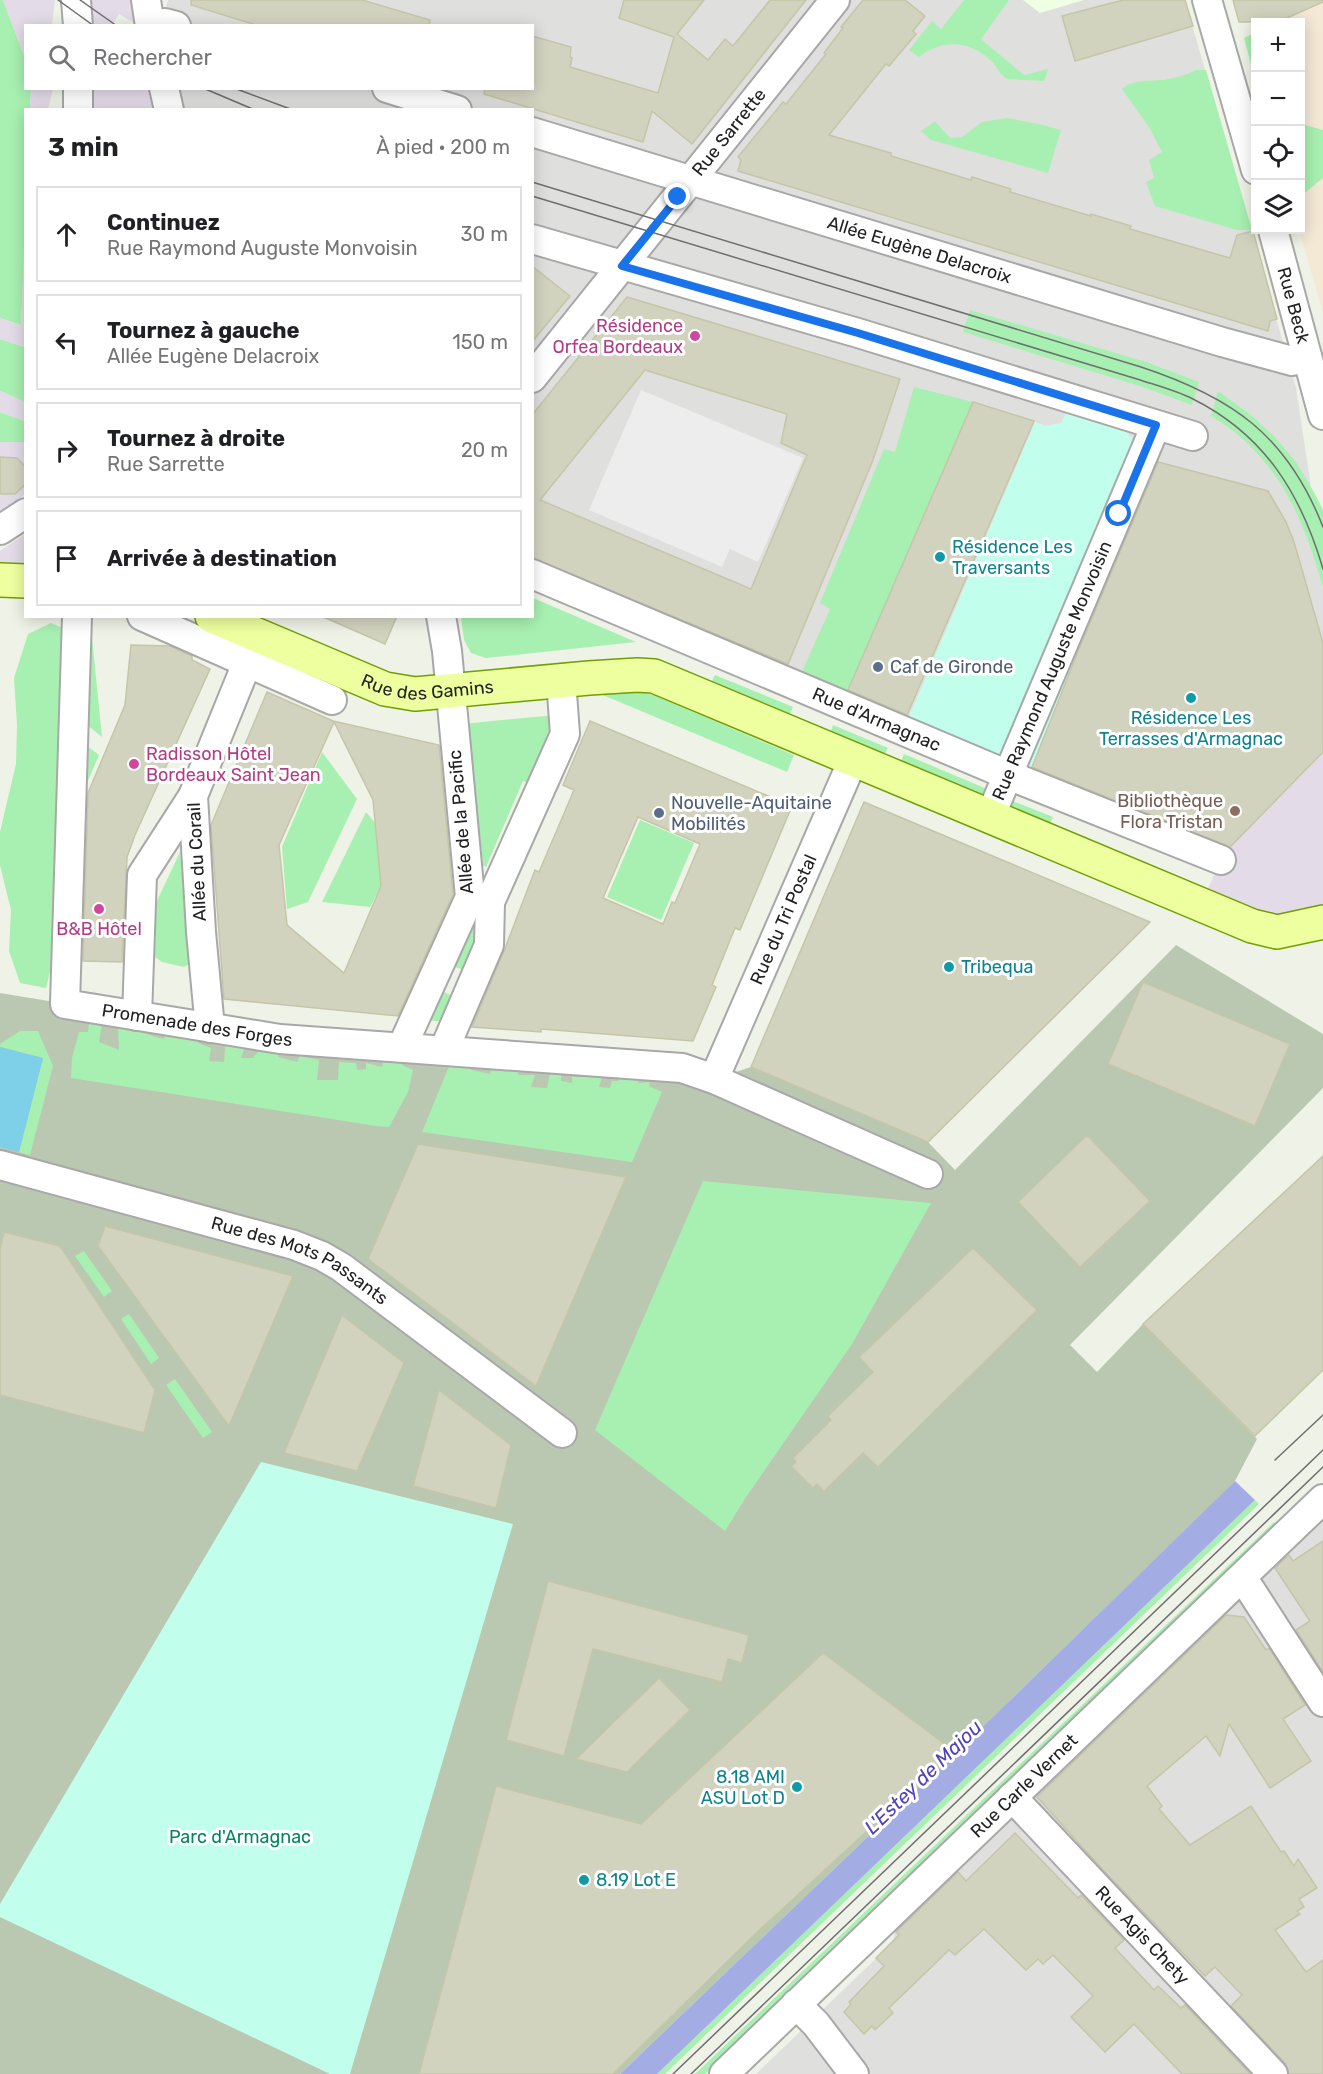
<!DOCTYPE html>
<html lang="fr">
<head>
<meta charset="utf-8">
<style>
  :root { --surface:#fff; --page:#f6f6f6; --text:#202124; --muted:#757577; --line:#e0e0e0 }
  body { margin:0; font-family:Rubik,sans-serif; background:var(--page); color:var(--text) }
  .controls { position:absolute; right:18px; top:18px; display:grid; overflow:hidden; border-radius:0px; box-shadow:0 3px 15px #0003 }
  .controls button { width:54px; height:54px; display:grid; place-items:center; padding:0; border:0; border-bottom:2px solid var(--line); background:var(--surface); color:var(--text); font:30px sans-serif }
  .stop { position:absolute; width:18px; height:18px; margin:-14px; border:4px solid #1a73e8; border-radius:50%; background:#fff }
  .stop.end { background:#1a73e8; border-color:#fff; box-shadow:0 2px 6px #0008 }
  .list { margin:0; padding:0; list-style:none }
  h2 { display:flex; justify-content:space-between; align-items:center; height:78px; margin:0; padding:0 24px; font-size:26px }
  h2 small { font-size:20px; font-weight:400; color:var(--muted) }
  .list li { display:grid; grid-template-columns:39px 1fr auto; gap:18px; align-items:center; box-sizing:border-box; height:96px; margin:0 12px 12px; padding:0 12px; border:2px solid var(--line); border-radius:0px }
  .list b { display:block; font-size:22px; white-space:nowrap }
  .list p { margin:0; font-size:20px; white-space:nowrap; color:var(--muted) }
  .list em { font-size:20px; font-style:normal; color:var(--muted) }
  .icon { flex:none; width:33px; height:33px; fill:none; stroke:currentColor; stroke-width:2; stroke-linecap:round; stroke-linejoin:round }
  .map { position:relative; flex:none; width:1323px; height:2074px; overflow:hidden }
  .search { position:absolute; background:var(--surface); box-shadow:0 3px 15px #0003; left:24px; top:24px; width:510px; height:66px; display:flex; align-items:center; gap:15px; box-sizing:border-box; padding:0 21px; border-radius:0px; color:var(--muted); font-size:22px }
  .panel { position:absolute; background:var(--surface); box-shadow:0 3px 15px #0003; left:24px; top:108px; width:510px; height:510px; border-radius:0px }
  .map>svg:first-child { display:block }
</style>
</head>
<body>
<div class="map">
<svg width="1323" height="2074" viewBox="0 0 1323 2074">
  <rect width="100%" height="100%" fill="#eff2e7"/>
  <g fill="#dfdfde">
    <path d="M168,0H1185L1296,388L1323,566V752L1224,854L533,562L532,110H140L145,89L532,88V26L161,25Z"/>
    <path d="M1323,1520V2074H756L893,1942L895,1931Z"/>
  </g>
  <path fill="#f4e9d5" d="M1323,2V313L1299,230L1300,22H1278Z"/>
  <path fill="#eeffe3" d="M1023,0H1084L1040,13Z"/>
  <path fill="#bac8b1" d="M1176,945L1323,1034V1088L1070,1345L1097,1372L1143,1324L1257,1439L1235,1481L1222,1494L999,1711L620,2074H0V993L280,1039L714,1079L751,1067L928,1142L955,1170Z"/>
  <g fill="#a8f0b1">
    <path d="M0,0H3L25,58L26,88L31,89L30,109L26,110V221L21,325L0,318Z"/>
    <path d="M964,0H1009L981,39L1024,75L1048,69L1044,81L1007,79C999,74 996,64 988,58C967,40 941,40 919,57L909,50L932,21L941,29Z"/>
    <path d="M1255,33V79L1244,38Z"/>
    <path d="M1196,70H1206L1252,230H1237L1155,206L1146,182L1154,178L1149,160L1162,152L1149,127L1122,89C1132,79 1151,81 1164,80C1175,78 1186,75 1196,70Z"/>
    <path d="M1007,118L1039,124L1061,130L1048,173L931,140L921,131L935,121L950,138L962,137L982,122Z"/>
    <path d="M1301,124L1323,130V178L1301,196Z"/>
    <path d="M970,310L1146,362L1199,382L1192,405L1143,387L963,332Z"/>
    <path d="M0,339L25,347V402L0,391Z"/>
    <path d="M914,387L973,402L847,693L801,674L830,609L820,603L884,449L895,452Z"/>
    <path d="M1218,391L1251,415L1274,436L1296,462L1315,494L1323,510V587C1303,517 1277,455 1211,416Z"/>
    <path d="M0,412L25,421V442H0Z"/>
    <path d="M533,598L636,642L486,658L471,653L464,640L461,617L532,616Z"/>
    <path d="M51,623L70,631L60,930L46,988L20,983L9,951L11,910L0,865V832L16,764L17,725L14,678L28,634Z"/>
    <path d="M91,628L102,737L82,721Z"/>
    <path d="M715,675L793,707L790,714L712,681Z"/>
    <path d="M633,690L653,695L794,755L787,772L598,693Z"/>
    <path d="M555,715L556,723L529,783L523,781L486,867L483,865L480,837H474L462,724Z"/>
    <path d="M833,725L888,748L885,754L831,731Z"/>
    <path d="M81,741L99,755L80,799Z"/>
    <path d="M322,752L357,799L308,902L287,909L282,847Z"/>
    <path d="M904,754L987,789L985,796L901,761Z"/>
    <path d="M1010,800L1053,817L1050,823L1008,807Z"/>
    <path d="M366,812L376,824L381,886L370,907L322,902Z"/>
    <path d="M640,820L694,843L661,920L607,897Z"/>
    <path d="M180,852L191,963L184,967L162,962L155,957L156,903Z"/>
    <path d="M475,917L473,956L467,971L455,967L444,992L457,998L446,1022L425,1020Z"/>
    <path d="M89,1023L102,1024L99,1042L119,1050L118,1024C134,1028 148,1036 164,1039L166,1029L176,1032L178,1038H199L198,1043L211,1048L209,1061L224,1062L226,1039L245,1047L241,1058H253L261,1048L279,1047L278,1057L297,1062L300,1056L319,1060L317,1080H338L339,1062L356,1063L357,1070L366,1069V1063L382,1067L384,1059H403L402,1065L413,1070L408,1092L389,1127L376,1126L71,1078L72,1058L79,1032H88Z"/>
    <path d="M20,1031H38L53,1066L30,1155L19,1152L43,1058L0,1047V1044Z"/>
    <path d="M472,1062L471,1070L490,1074L492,1066L507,1070L519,1067L518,1075H535L531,1087L547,1088L551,1069L561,1067V1081L572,1083V1077H586L587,1071L603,1075L599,1087L610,1088L612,1081H618L622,1072L639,1078L638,1083L650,1082L649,1086L662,1092L632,1162L422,1132L450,1064Z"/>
    <path d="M703,1181L931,1203L852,1344L746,1497L725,1531L595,1430Z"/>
    <path d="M84,1251L112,1291L104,1297L75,1256Z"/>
    <path d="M129,1314L159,1358L151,1364L121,1319Z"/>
    <path d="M175,1379L212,1432L203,1438L166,1385Z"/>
    <path d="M1255,1500L1259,1504L665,2074H657Z"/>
    <path d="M1274,1522L1279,1527L1207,1592L705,2074H695Z"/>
  </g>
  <g fill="#c1ffec">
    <path d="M1069,406L1114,420L1154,461L1029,775L908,719L1035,422L1046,426L1061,423Z"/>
    <path d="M261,1462L513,1524L350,2074H330L0,1917V1904Z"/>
  </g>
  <path fill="#7dd0e8" d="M0,1047L43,1058L19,1152L0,1147Z"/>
  <path fill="#ededed" d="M641,390L803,458L758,562L730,549L722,567L589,510Z"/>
  <g fill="#e3dbe8">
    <path d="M3,0H55L52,25L26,26L25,58Z"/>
    <path d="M89,0H132L136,24L119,14L112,25H91Z"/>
    <path d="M91,88L155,89L161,110H90Z"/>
    <path d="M31,89H53L48,109H30Z"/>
    <path d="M25,221V347L0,339V318L21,325Z"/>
    <path d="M0,391L25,402V421L0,412Z"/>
    <path d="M0,442H25V467L16,458L0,457Z"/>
    <path d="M25,484V493L15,503L0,512V494H15Z"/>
    <path d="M25,534V563H0V551Z"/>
    <path d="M1323,752V907L1289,916L1264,914L1207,891L1224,854Z"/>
  </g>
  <path fill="#a3ade4" d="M1235,1481L1255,1500L657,2074H620L999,1711Z"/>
  <g fill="#d2d3bf" stroke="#c4c6a7" stroke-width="1.5" fill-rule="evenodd">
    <path d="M191,0H362L430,20L429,26H259L191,5Z"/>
    <path d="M624,0H704L677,34L708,60L725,39L733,46L770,0H806L692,144L652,111L643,142L484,94L485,88H532V36L571,47L570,57L572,58L570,67L658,93L674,37L619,18Z"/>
    <path d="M863,0H905L925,16L913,31L916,34L889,66L886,64L829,135L891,153V156L971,180L972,177L1011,189L1010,192L1091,216V214L1131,226L1130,229L1230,258L1237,235L1253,231L1277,319L1270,321L1268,331L738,171L741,160L738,157L783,102L786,104L826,54L824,53L843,28L841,27Z"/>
    <path d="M1123,0H1185L1193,26L1075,61L1062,16Z"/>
    <path d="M1233,0H1323V2L1278,22H1239Z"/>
    <path d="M532,266L570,296L532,342Z"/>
    <path d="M627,297L900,379L873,460L788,664L532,558V415ZM645,370L787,414L781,443L807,455L751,589L540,500Z"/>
    <path d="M973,402L1034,421L907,715L848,690Z"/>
    <path d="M0,457L17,458L26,467V484L15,494H0Z"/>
    <path d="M1158,462L1268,491L1286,522L1294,542L1323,643V752L1230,847L1032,767L1077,654Z"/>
    <path d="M321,616H397L385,644Z"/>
    <path d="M131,645L170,646L192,656V660L210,669L135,835L127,857L122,962L83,961L88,793L125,705Z"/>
    <path d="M267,692L333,721L439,745L453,894L398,1016L224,999L211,825ZM334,722L373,800L381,886L344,973L287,925L279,845Z"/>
    <path d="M590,721L792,806L740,930L735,928L712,985L716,987L693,1041L541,1029V1032L472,1027L504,951L535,870L539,872L574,790L563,785ZM638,817L700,844L675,903L672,902L663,924L603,898Z"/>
    <path d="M864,802L1150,922L928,1142L751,1067Z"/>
    <path d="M1143,982L1290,1044L1255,1126L1108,1064Z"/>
    <path d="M1087,1135L1150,1201L1080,1267L1018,1202Z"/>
    <path d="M418,1144L626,1177L536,1386L368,1259Z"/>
    <path d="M1323,1156V1370L1255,1436L1143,1324Z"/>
    <path d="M105,1226L293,1276L229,1426L98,1246Z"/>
    <path d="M4,1232L60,1246L155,1390L144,1433L0,1395V1249Z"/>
    <path d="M973,1248L1037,1310L878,1467L863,1453L824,1491L817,1484L813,1488L791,1466L796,1462L793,1458L831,1420L828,1416L873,1372L859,1357Z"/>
    <path d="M342,1315L404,1363L357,1471L284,1453Z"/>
    <path d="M439,1390L511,1445L496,1508L413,1486Z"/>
    <path d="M1323,1541V1672L1296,1630L1310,1621L1275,1568L1289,1555L1293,1561Z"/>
    <path d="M548,1581L749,1635L742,1663L728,1659L722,1682L593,1649L564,1756L506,1740Z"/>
    <path d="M1226,1615L1244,1617L1266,1650L1269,1648L1305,1705L1283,1719L1311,1761L1270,1788L1229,1724L1220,1756L1206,1736L1147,1786L1162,1806L1159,1809L1190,1845L1251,1806L1281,1852L1284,1851L1294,1866L1298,1859L1317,1888L1299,1899L1304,1907L1297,1911L1300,1914L1275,1930L1306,1972L1323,1960V2074H1289L1285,2063L1231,2006L1242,1995L1215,1967L1205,1976L1105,1872L1037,1797Z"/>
    <path d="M823,1653L954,1751L753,1936L613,2074H419L496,1786L641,1824Z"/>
    <path d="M659,1678L690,1710L627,1772L576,1759Z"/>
    <path d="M1015,1833L1078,1898L1081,1895L1124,1940L1115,1948L1154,1990L1158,1986L1181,2008L1185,2005L1250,2074H1182L1134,2024L1105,2052L1071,2017L1093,1996L1053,1955L1043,1964L1038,1959L1026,1970L984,1929L955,1955L949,1950L889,2008L893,2013L875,2030L872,2026L864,2034L844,2012L851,2004L849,2002L884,1966L876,1958L899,1935L896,1932L958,1872L966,1881Z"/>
  </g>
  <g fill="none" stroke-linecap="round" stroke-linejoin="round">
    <g stroke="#a8a8a8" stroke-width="32">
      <g id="minor">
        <path d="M76,0L78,26"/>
        <path d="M146,0L150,26"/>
        <path d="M1207,0L1256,170"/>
        <path d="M152,26L165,23L176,26"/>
        <path d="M164,88L169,110"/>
        <path d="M387,88L457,110"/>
        <path d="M78,110V88"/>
        <path id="s1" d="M532,132L1222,342L1292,361L1307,357"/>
        <path id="s2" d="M1273,230L1323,415"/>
        <path d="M532,239L858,333L1193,436"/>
        <path id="s3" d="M532,378L835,0"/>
        <path d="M0,530L26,513"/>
        <path id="s4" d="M532,574L1008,775L1221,860"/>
        <path id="s5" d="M77,616L65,1004L280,1039L682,1068L714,1079L928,1174"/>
        <path d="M142,616L332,700"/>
        <path id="s6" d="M990,817L1156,425"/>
        <path d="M470,897L490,902L565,734L561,680"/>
        <path d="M137,1016L142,875L193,796"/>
        <path d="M210,1028L201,932L193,796L258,636"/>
        <path d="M402,1047L470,897L447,651L441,616"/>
        <path d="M444,1050L489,945L490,902"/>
        <path id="s7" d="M714,1079L853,760"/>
        <path id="s8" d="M0,1165L294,1245L322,1256L341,1267L562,1433"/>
        <path d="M1241,1579L1250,1589L1323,1702"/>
        <path id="s9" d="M1012,1797L1273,2074"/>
        <path d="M796,2004L816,2024L854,2074"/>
        <path id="s10" d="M724,2074L1323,1499"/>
      </g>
    </g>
    <g stroke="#719e00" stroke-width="36">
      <g id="major">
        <path d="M0,580L26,581"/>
        <path id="s11" d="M212,616L385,689L415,694L589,678L637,675L654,676L1252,926L1277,932L1323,922"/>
      </g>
    </g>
    <use href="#minor" stroke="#fff" stroke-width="28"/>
    <use href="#major" stroke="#edff9f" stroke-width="33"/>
    <g stroke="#6f6f6f" stroke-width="1.5">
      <path d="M58,0L94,26"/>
      <path d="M80,0L117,26"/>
      <path d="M203,88L255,110"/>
      <path d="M234,88L293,110"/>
      <path d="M532,182L1141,367C1232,397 1287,435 1323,527"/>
      <path d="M532,196L1137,379C1155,385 1175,390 1193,399C1265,435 1301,494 1323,569"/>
      <path d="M1275,1460L1323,1415"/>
      <path d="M673,2074L1323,1450"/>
      <path d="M691,2074L1323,1467"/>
    </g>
  </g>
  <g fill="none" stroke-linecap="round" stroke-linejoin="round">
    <path stroke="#1a73e8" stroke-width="8" d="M678,197L622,266L858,333L1156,425L1119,514"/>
  </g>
  <g fill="#d1479c" stroke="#fff" stroke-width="2">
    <circle cx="695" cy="336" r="6"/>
    <circle cx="134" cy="764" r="6"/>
    <circle cx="99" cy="909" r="6"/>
  </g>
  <g fill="#0f9aa8" stroke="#fff" stroke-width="2">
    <circle cx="940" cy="557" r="6"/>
    <circle cx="1191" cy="698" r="6"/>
    <circle cx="949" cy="967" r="6"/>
    <circle cx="797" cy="1787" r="6"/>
    <circle cx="584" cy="1880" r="6"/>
  </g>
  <g fill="#5c6f8a" stroke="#fff" stroke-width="2">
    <circle cx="878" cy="667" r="6"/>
    <circle cx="659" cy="813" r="6"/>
  </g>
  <circle fill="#8d6e63" stroke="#fff" stroke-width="2" cx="1235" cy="811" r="6"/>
  <g text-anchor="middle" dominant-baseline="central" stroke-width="6" stroke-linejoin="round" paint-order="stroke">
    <g font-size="18" fill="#212121" stroke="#fff">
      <text stroke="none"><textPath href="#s3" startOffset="315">Rue Sarrette</textPath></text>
      <text stroke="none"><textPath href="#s1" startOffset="405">Allée Eugène Delacroix</textPath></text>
      <text stroke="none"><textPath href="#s2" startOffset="78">Rue Beck</textPath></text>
      <text stroke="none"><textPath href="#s6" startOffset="159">Rue Raymond Auguste Monvoisin</textPath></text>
      <text stroke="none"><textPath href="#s11" startOffset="230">Rue des Gamins</textPath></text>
      <text stroke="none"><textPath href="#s4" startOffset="374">Rue d'Armagnac</textPath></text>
      <text transform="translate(461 822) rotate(-95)">Allée de la Pacific</text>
      <text transform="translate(197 862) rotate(-93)">Allée du Corail</text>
      <text stroke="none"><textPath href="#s7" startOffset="174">Rue du Tri Postal</textPath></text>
      <text stroke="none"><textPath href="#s5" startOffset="522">Promenade des Forges</textPath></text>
      <text stroke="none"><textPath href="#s8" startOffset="316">Rue des Mots Passants</textPath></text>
      <text stroke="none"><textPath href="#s10" startOffset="416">Rue Carle Vernet</textPath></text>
      <text stroke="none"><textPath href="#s9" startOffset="190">Rue Agis Chety</textPath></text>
    </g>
    <g font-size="18" fill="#b23c85" stroke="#fff" text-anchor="end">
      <text x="683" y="326">Résidence<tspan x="683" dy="21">Orfea Bordeaux</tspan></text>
      <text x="146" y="754" text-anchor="start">Radisson Hôtel<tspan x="146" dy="21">Bordeaux Saint Jean</tspan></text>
      <text x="99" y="929" text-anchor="middle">B&amp;B Hôtel</text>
    </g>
    <g font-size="18" fill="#0d838f" stroke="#fff" text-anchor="start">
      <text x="952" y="547">Résidence Les<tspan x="952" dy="21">Traversants</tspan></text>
      <text x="1191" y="718" text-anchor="middle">Résidence Les<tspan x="1191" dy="21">Terrasses d'Armagnac</tspan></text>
      <text x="961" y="967">Tribequa</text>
      <text x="785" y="1777" text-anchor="end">8.18 AMI<tspan x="785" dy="21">ASU Lot D</tspan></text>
      <text x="596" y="1880">8.19 Lot E</text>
    </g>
    <g font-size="18" fill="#4e5e75" stroke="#fff" text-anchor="start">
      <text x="890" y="667">Caf de Gironde</text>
      <text x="671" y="803">Nouvelle-Aquitaine<tspan x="671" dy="21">Mobilités</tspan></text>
    </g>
    <g font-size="18" fill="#785e54" stroke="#fff" text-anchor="end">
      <text x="1223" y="801">Bibliothèque<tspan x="1223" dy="21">Flora Tristan</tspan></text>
    </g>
    <g font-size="18" fill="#01875f" stroke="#fff">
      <text x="240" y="1837">Parc d'Armagnac</text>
    </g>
    <g font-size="20" font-style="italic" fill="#5042bc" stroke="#fff">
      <text transform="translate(923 1777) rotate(-44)">L'Estey de Majou</text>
    </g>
  </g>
</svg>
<div class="controls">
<button>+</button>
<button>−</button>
<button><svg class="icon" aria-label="locate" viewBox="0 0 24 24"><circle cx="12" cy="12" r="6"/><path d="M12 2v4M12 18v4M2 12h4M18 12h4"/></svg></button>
<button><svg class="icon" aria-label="layers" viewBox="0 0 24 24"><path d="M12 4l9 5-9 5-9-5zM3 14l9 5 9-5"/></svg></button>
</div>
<div class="stop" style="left:1119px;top:514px"></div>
<div class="stop end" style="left:678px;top:197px"></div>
<div class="search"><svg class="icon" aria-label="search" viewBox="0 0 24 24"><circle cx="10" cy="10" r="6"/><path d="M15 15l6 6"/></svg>Rechercher</div>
<section class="panel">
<h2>3 min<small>À pied · 200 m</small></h2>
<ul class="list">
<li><svg class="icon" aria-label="ahead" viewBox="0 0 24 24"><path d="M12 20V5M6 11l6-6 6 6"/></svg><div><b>Continuez</b><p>Rue Raymond Auguste Monvoisin</p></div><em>30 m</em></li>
<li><svg class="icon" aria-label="left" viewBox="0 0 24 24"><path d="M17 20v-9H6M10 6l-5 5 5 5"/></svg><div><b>Tournez à gauche</b><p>Allée Eugène Delacroix</p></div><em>150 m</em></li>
<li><svg class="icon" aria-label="right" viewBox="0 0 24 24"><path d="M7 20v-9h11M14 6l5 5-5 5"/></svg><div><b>Tournez à droite</b><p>Rue Sarrette</p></div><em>20 m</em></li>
<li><svg class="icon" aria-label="arrive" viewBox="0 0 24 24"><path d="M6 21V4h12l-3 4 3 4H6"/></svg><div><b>Arrivée à destination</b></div></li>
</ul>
</section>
</div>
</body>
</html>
